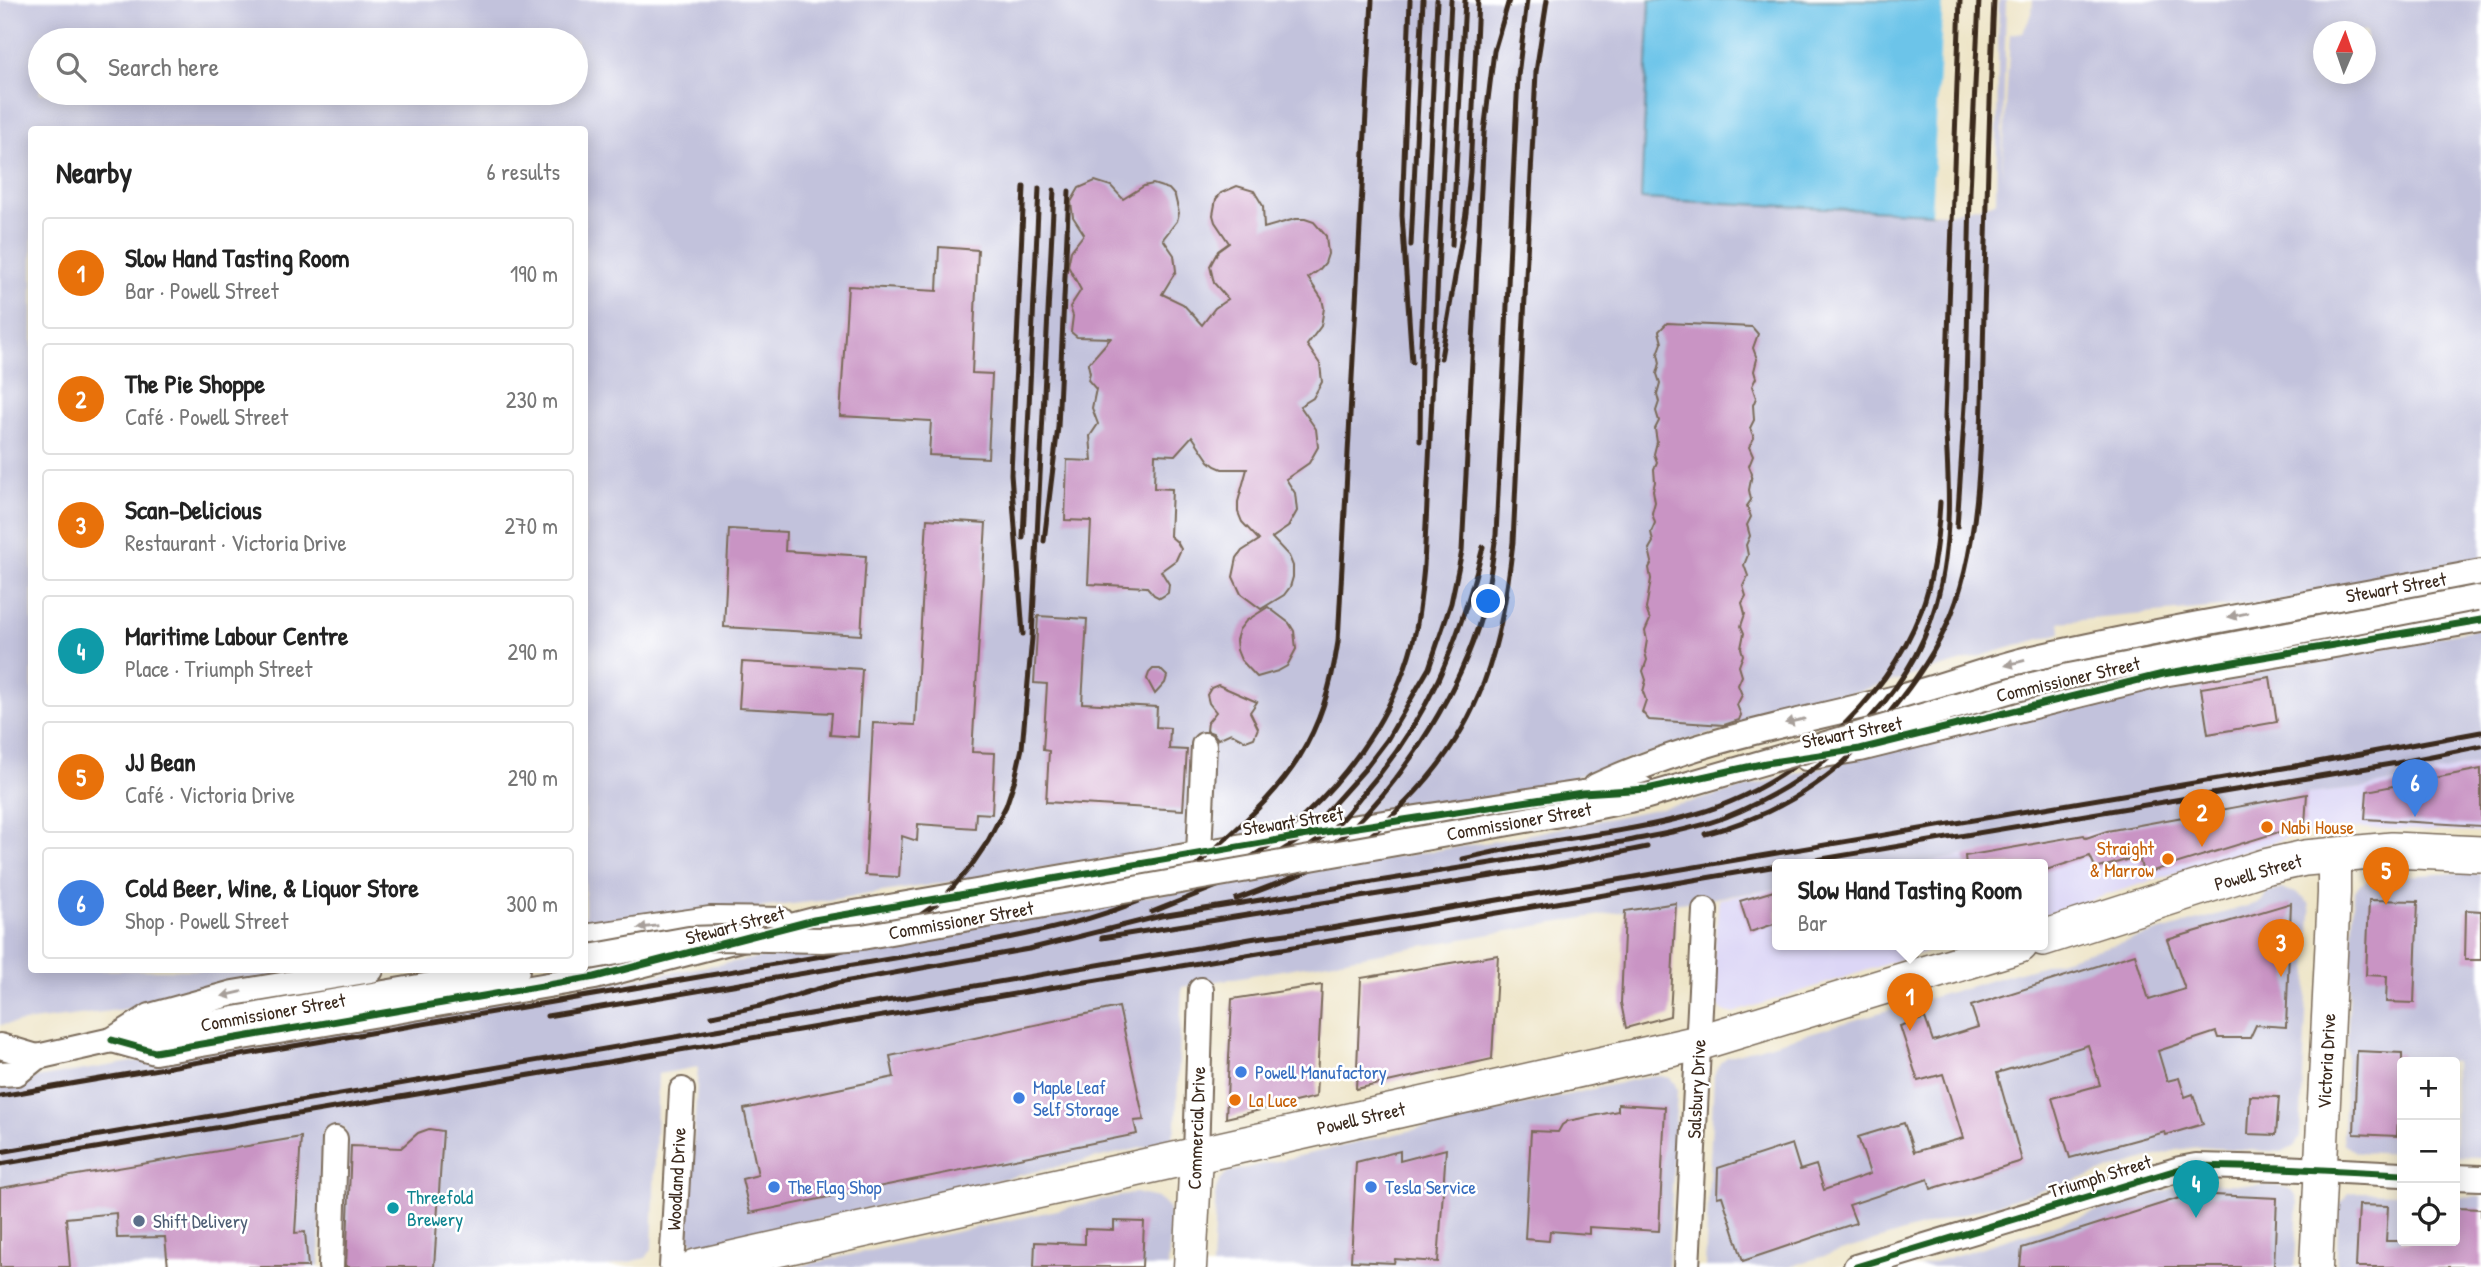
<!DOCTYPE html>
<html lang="en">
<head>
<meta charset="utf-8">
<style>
  :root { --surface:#fff; --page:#f2f2f2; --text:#222; --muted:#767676; --line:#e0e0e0; --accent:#7c3aed }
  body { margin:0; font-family:"Patrick Hand",sans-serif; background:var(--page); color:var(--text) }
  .controls { position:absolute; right:21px; bottom:21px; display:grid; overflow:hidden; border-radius:7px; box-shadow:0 4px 18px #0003 }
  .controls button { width:63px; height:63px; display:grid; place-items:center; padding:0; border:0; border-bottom:2px solid var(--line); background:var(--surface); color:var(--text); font:35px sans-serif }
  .compass { position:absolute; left:2313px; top:21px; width:63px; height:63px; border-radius:50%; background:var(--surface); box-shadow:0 4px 18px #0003; rotate:2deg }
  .you { position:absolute; left:1489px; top:602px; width:24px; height:24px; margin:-18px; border:5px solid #fff; border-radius:50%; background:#1a73e8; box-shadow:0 0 0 10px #1a73e833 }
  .badge { display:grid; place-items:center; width:46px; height:46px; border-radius:50%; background:var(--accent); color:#fff; font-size:23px; font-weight:700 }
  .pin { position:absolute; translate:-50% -58px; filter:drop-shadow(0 2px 4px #0008) }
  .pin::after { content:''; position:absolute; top:37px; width:24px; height:21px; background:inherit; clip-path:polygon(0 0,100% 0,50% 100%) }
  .popup { position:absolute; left:1772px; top:859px; width:276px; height:91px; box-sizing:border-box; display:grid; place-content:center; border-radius:7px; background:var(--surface); filter:drop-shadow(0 2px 5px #0005); font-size:23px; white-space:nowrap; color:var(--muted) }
  .popup b { font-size:26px; color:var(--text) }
  .popup::after { content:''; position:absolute; left:50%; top:100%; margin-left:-14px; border:14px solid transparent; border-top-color:var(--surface) }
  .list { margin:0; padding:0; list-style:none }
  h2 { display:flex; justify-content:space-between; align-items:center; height:91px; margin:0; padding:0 28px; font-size:30px }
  h2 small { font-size:23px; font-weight:400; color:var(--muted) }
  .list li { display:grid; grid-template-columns:46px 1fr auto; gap:21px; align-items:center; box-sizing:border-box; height:112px; margin:0 14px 14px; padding:0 14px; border:2px solid var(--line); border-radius:7px }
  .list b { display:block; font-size:26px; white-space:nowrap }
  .list p { margin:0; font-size:23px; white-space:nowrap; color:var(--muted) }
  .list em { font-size:23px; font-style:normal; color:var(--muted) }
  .icon { flex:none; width:38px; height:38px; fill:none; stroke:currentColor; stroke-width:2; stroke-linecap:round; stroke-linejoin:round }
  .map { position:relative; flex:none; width:2481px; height:1267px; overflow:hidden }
  .search { position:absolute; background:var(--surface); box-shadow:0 4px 18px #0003; left:28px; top:28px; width:560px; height:77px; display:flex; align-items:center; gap:18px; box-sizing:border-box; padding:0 24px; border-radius:38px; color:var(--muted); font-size:26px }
  .panel { position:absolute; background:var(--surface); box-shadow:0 4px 18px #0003; left:28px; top:126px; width:560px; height:847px; border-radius:7px }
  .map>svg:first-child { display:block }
</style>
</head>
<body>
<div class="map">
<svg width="2481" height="1267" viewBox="0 0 2481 1267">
  <rect width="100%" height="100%" fill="#fff"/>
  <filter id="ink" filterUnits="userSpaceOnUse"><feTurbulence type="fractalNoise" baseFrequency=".0143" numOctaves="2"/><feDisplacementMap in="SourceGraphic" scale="14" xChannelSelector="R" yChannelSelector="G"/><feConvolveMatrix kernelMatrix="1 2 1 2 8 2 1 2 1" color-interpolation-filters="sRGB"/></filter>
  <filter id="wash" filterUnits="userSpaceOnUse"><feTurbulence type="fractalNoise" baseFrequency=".00686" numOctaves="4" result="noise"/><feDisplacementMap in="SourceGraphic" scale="28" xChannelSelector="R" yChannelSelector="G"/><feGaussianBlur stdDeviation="1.57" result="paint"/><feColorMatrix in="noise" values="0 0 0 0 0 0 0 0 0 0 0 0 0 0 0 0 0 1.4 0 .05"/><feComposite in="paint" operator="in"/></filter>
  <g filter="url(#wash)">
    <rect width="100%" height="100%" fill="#eee5c8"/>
    <g fill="#dcd6f6">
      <path d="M2481,763V833L2364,828L2306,832L2043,915V865H1911L2307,794L2364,788Z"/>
      <path d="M1777,889V945H1946L1733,1013L1723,1012L1713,999L1711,986L1719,899Z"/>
    </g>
    <g fill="#c2c2dc" fill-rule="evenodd">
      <path d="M0,0H1650L1641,199L1943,0H2006L2002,179L2010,34L2023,32L2032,14L2033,0H2481V566L2283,601L2060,622L2061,633L1692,739L1538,789L1121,857L828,900L585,927L584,130H32V970H322L158,1005L0,1025ZM2324,32H2366V74H2324ZM40,40H576V93H40Z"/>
      <path d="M2481,628V763L2364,788L2307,794L1911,865H1777V889L1625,911L1182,987L1176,1126L1171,1140L1163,1143L702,1246L695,1245L688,1237V1230L698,1067L658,1074L652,1249L646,1258L606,1267H339L345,1127L323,1131L319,1267H0V1084L727,963L1495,841L1691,802L1887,749L2026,716Z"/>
      <path d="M2459,873L2481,874V1157L2455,1156V1062H2402V1154L2355,1152L2344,1144L2343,1135L2354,893L2359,885L2377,877Z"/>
      <path d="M2281,889L2297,893L2309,903L2311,913L2300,1136L2294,1147L2283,1152L2198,1147L2176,1150L1788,1267H1705L1714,1075L1720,1063L1727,1057L2261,902L2267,893Z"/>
      <path d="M1655,1075L1670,1078L1675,1084L1677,1091L1668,1267H1212L1216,1189L1220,1180L1229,1172Z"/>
      <path d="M2205,1183L2280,1186L2290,1189L2295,1194L2298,1202L2295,1267H1918L2174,1188Z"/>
      <path d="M2356,1192L2402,1193V1241H2455V1196L2481,1197V1267H2336L2339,1205L2348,1193Z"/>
      <path d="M1135,1193L1157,1198L1168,1207L1171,1223L1168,1267H795Z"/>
    </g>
    <path fill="#6cc4e9" stroke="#547784" stroke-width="2" d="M1650,0H1996L1992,200L1931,213L1641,199Z"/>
    <path fill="#eee5c8" d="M1943,0H1999L1996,201L1993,203L1945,214L1931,213Z"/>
    <g id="blocks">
      <g fill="#c994c4">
        <path d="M1095,181L1111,186L1123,199L1144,186L1153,184L1169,189L1175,196L1179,213L1177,221L1163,239L1174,255L1176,271L1162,294L1183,304L1202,325L1215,308L1228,299L1214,283L1210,266L1218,251L1229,243L1215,222L1213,215L1216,199L1221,193L1237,186L1254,191L1263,206L1264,228L1295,219H1305L1314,222L1326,236L1328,254L1325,263L1319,270L1308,278L1322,299L1324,308L1321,326L1307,345L1320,364L1322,382L1313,398L1300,406L1316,429L1318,447L1309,463L1286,479L1295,493L1297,511L1288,527L1272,538L1289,556L1293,566V577L1290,587L1284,595L1261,609L1241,594L1233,577L1237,558L1242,551L1259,540L1242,522L1238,512V502L1247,469H1222L1215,466L1209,461L1192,436L1175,455L1155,454L1154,488L1172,489L1170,536L1177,542L1181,549L1176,560L1161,571L1169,584L1168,593L1160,598L1154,595L1147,587L1088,584L1091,521L1065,520L1067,460L1092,461L1090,436L1098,424L1092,408L1096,389L1088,380L1090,373L1088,364L1111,338L1077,337L1071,332L1073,316L1070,307L1081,290L1068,266L1071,251L1084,234L1073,217L1071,202L1079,188Z"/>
        <path d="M939,247L978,250L972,373L992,374L988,458L929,455L931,421L840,416L848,286L937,291Z"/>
        <path d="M1667,323L1752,327L1758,334L1753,348L1757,359L1754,371L1756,378L1752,386L1756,398L1753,405L1754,420L1750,428L1754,438L1749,447L1753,456L1749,466L1752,474L1749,490L1751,500L1747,506L1751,517L1747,525L1750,536L1746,545L1748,555L1744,565L1748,576L1743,586L1746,596L1742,603L1745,614L1741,626L1744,633L1741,648L1743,655L1739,666L1742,676L1738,685L1742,695L1737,705L1741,715L1739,720L1724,725L1649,720L1642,712L1646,700L1643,692L1646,680L1643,671L1647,660L1645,652L1647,640L1645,631L1650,620L1646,609L1651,579L1649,568L1652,562L1649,549L1653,542L1651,532L1655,523L1652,513L1655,502L1653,490L1655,482L1654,469L1657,462L1654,454L1657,442L1655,429L1659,421L1656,411L1659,402L1657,394L1660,383L1657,374L1660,363L1658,354L1662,343L1659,331Z"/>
        <path d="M927,519L986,523L972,752L995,753L992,814L976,813L975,828L918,824L917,841L902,836L899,877L865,875L873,723L915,725Z"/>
        <path d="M729,529L786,532L785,551L866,556L861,635L724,627Z"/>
        <path d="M1268,607L1289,623L1294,631L1296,649L1287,666L1278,671L1257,677L1241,660L1237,650L1236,640L1239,630L1246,621Z"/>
        <path d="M1038,616L1087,619L1082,703L1157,707L1156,727L1170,728L1169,749L1187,750L1183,810L1046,802L1049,751L1043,750L1047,684L1034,683Z"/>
        <path d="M742,662L862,669L858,737L830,735L832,713L739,708Z"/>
        <path d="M1153,669H1160L1167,676L1165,683L1155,694L1147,679L1149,673Z"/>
        <path d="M2270,677L2277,722L2208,734L2201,688Z"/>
        <path d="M1218,685L1257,702L1250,712L1258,728L1254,738L1246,741L1231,733L1218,739L1213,733L1207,731L1208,722L1216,712L1209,703L1207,695L1211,688Z"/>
        <path d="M2481,769V826L2365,819L2367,791Z"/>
        <path d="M2307,794L2305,824L2143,874L2139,856L2096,869L2090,856L2043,871V865H1966L1965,856L2084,835L2086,838L2107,831Z"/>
        <path d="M1777,890V923L1750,932L1740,901Z"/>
        <path d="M2369,900L2418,901L2414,1003L2386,1002L2387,976L2366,975Z"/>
        <path d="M1676,903L1670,1016L1626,1028L1621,1003L1625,911Z"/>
        <path d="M2291,903L2286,1027L2256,1025L2250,1038H2218L2216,1032L2158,1051L2167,1081L2179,1078L2185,1097L2193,1094L2203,1124L2166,1135L2165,1132L2070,1158L2052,1098L2100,1085L2088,1045L1997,1073L2022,1161L1931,1189L1928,1179L1849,1205L1856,1223L1743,1261L1722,1196L1717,1197L1718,1168L1792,1144L1800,1170L1816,1165L1824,1190L1870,1174L1858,1137L1904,1123L1914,1152L1963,1138L1943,1074L1918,1081L1900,1026L1925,1018L1933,1041L1978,1027L1971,1006L2135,954L2149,1000L2185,989L2167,940Z"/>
        <path d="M2466,910L2481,911V960H2465Z"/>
        <path d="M1498,955L1492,1059L1356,1089L1361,978Z"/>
        <path d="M1322,985L1316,1097L1226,1118L1232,999Z"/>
        <path d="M1119,1007L1144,1120L1134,1121L1137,1134L750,1213L742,1179L758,1175L744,1109L894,1077L890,1056Z"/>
        <path d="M2357,1051L2402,1053V1101H2399L2397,1136L2354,1134Z"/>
        <path d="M2250,1096L2279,1097L2276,1135L2248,1134Z"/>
        <path d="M1618,1104L1665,1107L1659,1231L1589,1227V1234L1550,1231L1549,1241L1525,1239L1531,1131L1558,1132L1562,1125L1568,1121L1618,1111Z"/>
        <path d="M429,1129L443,1131L434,1267H346L351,1146L401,1148L418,1133Z"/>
        <path d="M301,1137L295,1233L305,1232L308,1267H168L165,1237L117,1238L116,1213L66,1218L70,1267H0V1188Z"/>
        <path d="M1446,1149L1438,1262L1395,1259L1394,1263L1351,1261L1356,1162L1400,1151V1161Z"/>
        <path d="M2192,1194L2277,1198L2274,1267H2020L2022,1248Z"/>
        <path d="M2359,1205L2388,1206L2386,1241H2455V1208L2481,1209V1267H2356Z"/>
        <path d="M1114,1221L1144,1222L1142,1267H1034L1035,1242L1085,1244V1229L1114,1230Z"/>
      </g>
    </g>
  </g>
  <g filter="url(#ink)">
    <use href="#blocks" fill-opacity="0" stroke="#7a6b5a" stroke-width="2"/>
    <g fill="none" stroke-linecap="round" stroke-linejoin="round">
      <g stroke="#7a6b5a" stroke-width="28">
        <g id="minor">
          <path d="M1806,758L1860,749L2163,674L2481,620"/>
          <path d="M1596,786C1692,741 1798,722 1900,697C1945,686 1988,668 2033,658C2182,625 2331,600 2481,572"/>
          <path d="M1199,853L1204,745"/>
          <path d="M584,937L710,919L781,920"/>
          <path d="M119,1039L517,970"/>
          <path d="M112,1040L155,1052L595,977L814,920L1331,831L1582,793L1643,789"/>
          <path d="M0,1046L37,1057"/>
          <path d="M0,1074L17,1073L37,1057L112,1040L150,1016L233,993L371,970"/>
          <path d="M1196,1156L1201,990"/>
          <path d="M2455,1177L2481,1178"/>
          <path d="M331,1267L335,1139"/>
          <path d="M672,1267L682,1090"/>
          <path d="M1687,1267L1705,910"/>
          <path d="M1856,1267L2180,1169L2196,1166L2282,1168L2402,1174"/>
        </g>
      </g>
      <g stroke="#7a6b5a" stroke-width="35">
        <g id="tertiary">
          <path d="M1190,1267L1196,1156"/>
          <path d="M2316,1267L2334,893V855"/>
        </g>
      </g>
      <g stroke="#7a6b5a" stroke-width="38">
        <g id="secondary">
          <path d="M2043,938L2264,867L2305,858L2392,850L2481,854"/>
          <path d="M696,1267L1698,1043L2020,945"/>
        </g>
      </g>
      <use href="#minor" stroke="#fff" stroke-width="24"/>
      <use href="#tertiary" stroke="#fff" stroke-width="32"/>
      <use href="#secondary" stroke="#fff" stroke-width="35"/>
      <g stroke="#3b2a1e" stroke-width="5">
        <path d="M1410,0L1402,215L1412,362"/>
        <path d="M1411,245L1423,0"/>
        <path d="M1452,245L1465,0"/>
        <path d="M1441,358L1466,213L1470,172L1478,0"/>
        <path d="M1420,441L1421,347L1437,0"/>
        <path d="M1957,527L1966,390L1970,192L1979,0"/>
        <path d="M1023,538L1039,188"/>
        <path d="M1044,541L1058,427L1069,191"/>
        <path d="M1023,634L1011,474L1024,187"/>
        <path d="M1705,834C1775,816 1835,780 1881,723C1906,693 1929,663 1946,627C1986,542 1981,407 1984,313C1987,209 1989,104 1994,0"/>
        <path d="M1463,859C1540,839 1621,835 1696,814C1792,786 1885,704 1921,611C1934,578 1938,538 1940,502"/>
        <path d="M1306,864C1321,852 1338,841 1352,828C1407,775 1461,688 1482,614C1489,589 1492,562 1496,535L1518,76L1527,0"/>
        <path d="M1786,865L2397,763L2481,746"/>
        <path d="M1262,874C1285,863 1310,848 1330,831C1342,821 1352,807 1362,795C1429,719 1458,645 1483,547"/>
        <path d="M1202,882C1228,871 1254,857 1277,840C1287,833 1296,823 1305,815C1358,765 1400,702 1416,629C1420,608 1422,587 1424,566L1451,0"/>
        <path d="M1236,899C1277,884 1321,868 1358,845C1376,833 1391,817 1406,802C1483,724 1501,648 1513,542L1536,72L1547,0"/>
        <path d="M1152,912L1240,877L1305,836L1365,769L1387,740L1429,668L1451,603L1462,551L1484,132L1494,51L1509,0"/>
        <path d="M1102,938L1549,867L1647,847"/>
        <path d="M547,1016L961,947C1028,935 1097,921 1160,892C1182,882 1200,862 1218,846C1291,781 1323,740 1338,642L1372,0"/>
        <path d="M712,1016L760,1006L838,983L1029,949L1161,916L1628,841C1661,834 1695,829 1726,817C1818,780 1909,702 1936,604C1953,543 1949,480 1945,418L1960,0"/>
        <path d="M0,1096L822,956L874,941L909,923L942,900L971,866L988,841L1006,806L1015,779L1022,748L1032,638L1054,190"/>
        <path d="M0,1152L1256,938L1331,928L2301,765L2481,732"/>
        <path d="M0,1164L1777,866"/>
      </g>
      <g stroke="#7a6b5a" stroke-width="28" stroke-linecap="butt">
        <path id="minor-bridge" d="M584,958L689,939L721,938L822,940L862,937L1560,814L1644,797L2012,690L2069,676L2476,598"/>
      </g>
      <use href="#minor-bridge" stroke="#fff" stroke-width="24"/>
      <g stroke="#fff" stroke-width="11">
        <g id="cycleway">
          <path d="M112,1040L155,1052L595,977L814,920L1331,831L1582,793L1647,789L1766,763L1860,749L2163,674L2481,620"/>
          <path d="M1856,1267L2180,1169L2196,1166L2282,1168L2402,1174"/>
        </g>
      </g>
      <use href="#cycleway" stroke="#1b5e20" stroke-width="7"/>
    </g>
    <defs><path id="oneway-solid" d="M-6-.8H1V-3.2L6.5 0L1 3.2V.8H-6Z" transform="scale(1.75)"/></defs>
    <g fill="#a79f9a">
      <use href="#oneway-solid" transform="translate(2238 615) rotate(169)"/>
      <use href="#oneway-solid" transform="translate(2015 663) rotate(165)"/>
      <use href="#oneway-solid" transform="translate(1795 721) rotate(167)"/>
      <use href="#oneway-solid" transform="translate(648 927) rotate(172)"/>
      <use href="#oneway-solid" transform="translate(232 994) rotate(167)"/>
    </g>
  </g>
  <g fill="#e8710a" stroke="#fff" stroke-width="2.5">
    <circle cx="2267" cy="827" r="7"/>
    <circle cx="2168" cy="859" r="7"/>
    <circle cx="1235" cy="1100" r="7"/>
  </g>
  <g fill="#3f7fe0" stroke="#fff" stroke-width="2.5">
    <circle cx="1241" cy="1072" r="7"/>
    <circle cx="1019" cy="1098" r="7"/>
    <circle cx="774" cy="1187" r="7"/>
    <circle cx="1371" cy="1187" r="7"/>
  </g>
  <circle fill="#0f9aa8" stroke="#fff" stroke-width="2.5" cx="393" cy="1208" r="7"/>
  <circle fill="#5c6f8a" stroke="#fff" stroke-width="2.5" cx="139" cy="1221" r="7"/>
  <g text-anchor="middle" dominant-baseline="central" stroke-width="5" stroke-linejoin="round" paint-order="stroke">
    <g font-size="19" fill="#3b2a1e" stroke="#fff">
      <text transform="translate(2396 587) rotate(-10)">Stewart Street</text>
      <text transform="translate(2068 679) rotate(-13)">Commissioner Street</text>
      <text transform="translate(1852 732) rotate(-11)">Stewart Street</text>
      <text transform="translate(1293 821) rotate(-9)">Stewart Street</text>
      <text transform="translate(1519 821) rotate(-10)">Commissioner Street</text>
      <text transform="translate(2258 872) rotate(-16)">Powell Street</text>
      <text transform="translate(961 920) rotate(-10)">Commissioner Street</text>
      <text transform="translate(735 925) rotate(-15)">Stewart Street</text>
      <text transform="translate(273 1012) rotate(-10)">Commissioner Street</text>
      <text transform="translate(2326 1061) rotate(-87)">Victoria Drive</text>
      <text transform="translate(1696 1089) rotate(-87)">Salsbury Drive</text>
      <text transform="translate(1361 1118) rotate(-13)">Powell Street</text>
      <text transform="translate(1196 1128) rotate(-88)">Commercial Drive</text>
      <text transform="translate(2100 1176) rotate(-17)">Triumph Street</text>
      <text transform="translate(676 1179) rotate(-87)">Woodland Drive</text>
    </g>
    <g font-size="19" fill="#c56008" stroke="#fff" text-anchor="start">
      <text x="2281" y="827">Nabi House</text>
      <text x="2154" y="848" text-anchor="end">Straight<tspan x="2154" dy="22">&amp; Marrow</tspan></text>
      <text x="1249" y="1100">La Luce</text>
    </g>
    <g font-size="19" fill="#366cbe" stroke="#fff" text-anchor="start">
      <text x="1255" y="1072">Powell Manufactory</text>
      <text x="1033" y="1087">Maple Leaf<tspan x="1033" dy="22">Self Storage</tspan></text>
      <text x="788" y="1187">The Flag Shop</text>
      <text x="1385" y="1187">Tesla Service</text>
    </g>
    <g font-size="19" fill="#0d838f" stroke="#fff" text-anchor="start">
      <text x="407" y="1197">Threefold<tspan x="407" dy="22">Brewery</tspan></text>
    </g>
    <g font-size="19" fill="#4e5e75" stroke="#fff" text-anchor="start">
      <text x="153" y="1221">Shift Delivery</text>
    </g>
  </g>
</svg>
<div class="controls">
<button>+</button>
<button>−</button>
<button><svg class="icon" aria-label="locate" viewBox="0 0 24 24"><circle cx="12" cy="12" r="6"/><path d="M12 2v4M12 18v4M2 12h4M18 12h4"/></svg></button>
</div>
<svg class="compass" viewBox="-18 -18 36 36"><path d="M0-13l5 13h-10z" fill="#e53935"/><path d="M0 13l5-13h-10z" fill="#767676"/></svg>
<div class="you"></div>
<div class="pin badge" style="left:1910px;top:1031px;background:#e8710a">1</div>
<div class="popup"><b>Slow Hand Tasting Room</b>Bar</div>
<div class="pin badge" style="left:2202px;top:847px;background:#e8710a">2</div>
<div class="pin badge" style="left:2281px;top:977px;background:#e8710a">3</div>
<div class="pin badge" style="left:2196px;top:1218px;background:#0f9aa8">4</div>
<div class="pin badge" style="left:2386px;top:905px;background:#e8710a">5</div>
<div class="pin badge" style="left:2415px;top:817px;background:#3f7fe0">6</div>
<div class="search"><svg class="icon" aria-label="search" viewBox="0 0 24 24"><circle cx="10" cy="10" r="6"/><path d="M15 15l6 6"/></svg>Search here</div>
<section class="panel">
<h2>Nearby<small>6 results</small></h2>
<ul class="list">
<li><span class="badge" style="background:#e8710a">1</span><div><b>Slow Hand Tasting Room</b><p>Bar · Powell Street</p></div><em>190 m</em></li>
<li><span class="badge" style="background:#e8710a">2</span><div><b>The Pie Shoppe</b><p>Café · Powell Street</p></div><em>230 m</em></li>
<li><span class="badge" style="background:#e8710a">3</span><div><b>Scan-Delicious</b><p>Restaurant · Victoria Drive</p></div><em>270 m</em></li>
<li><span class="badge" style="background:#0f9aa8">4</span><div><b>Maritime Labour Centre</b><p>Place · Triumph Street</p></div><em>290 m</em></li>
<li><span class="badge" style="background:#e8710a">5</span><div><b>JJ Bean</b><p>Café · Victoria Drive</p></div><em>290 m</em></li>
<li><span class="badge" style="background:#3f7fe0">6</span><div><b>Cold Beer, Wine, &amp; Liquor Store</b><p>Shop · Powell Street</p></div><em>300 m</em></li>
</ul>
</section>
</div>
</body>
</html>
